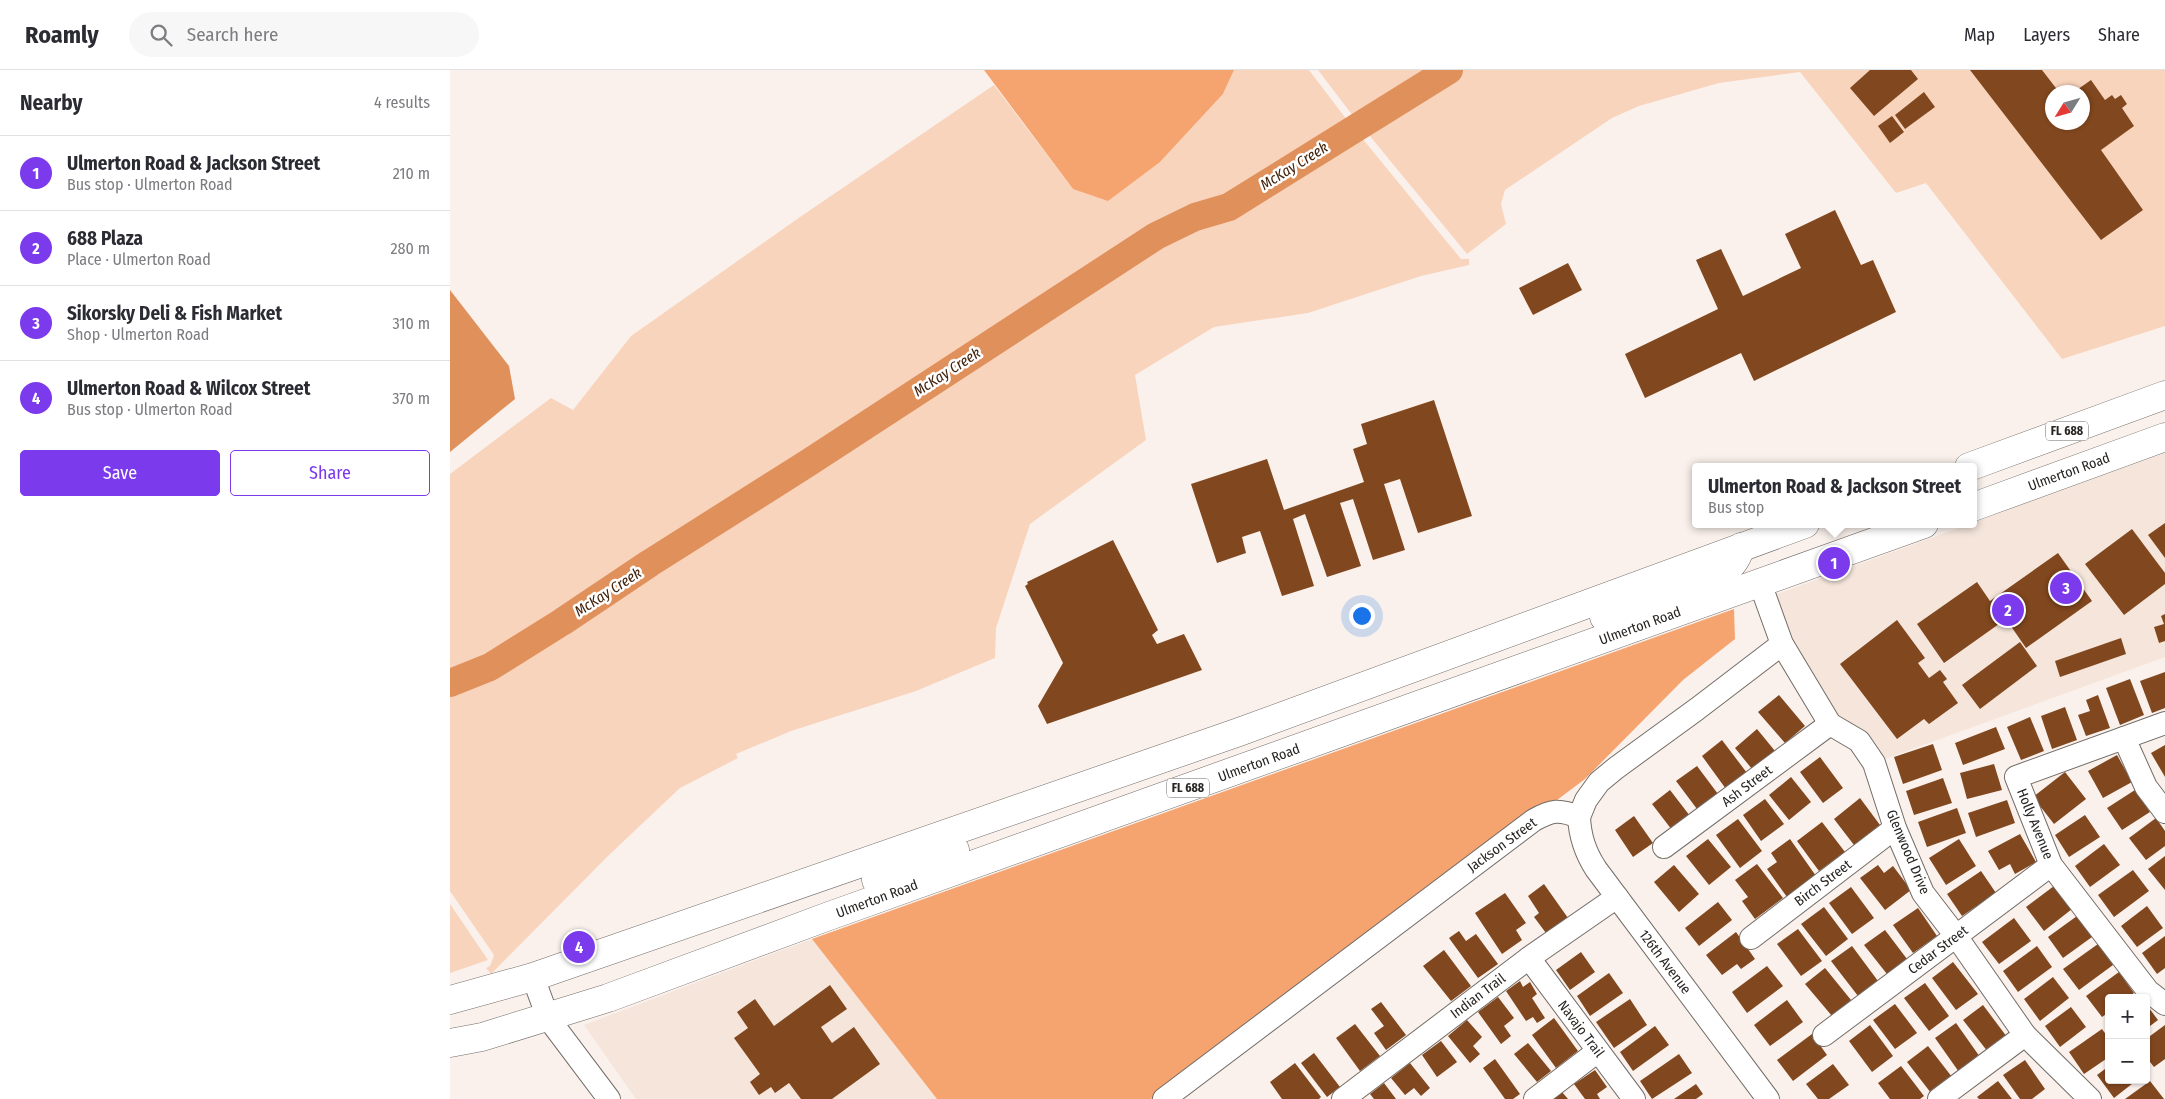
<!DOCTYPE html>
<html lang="en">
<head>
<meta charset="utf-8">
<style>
  :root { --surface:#fff; --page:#f7f7f7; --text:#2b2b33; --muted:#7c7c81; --line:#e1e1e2; --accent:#7c3aed }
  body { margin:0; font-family:"Fira Sans Condensed",sans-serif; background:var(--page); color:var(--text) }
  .controls { position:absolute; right:15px; bottom:15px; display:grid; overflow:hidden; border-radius:5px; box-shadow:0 1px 4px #0004 }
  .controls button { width:45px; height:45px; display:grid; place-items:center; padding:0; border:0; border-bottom:1px solid var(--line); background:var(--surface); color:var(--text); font:25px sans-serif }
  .compass { position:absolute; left:1595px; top:15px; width:45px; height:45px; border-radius:50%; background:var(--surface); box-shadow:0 1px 4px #0004; rotate:233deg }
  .you { position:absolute; left:911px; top:545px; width:18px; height:18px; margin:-12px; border:4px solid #fff; border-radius:50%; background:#1a73e8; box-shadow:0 0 0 8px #1a73e833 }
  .badge { display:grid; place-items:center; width:32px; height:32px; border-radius:50%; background:var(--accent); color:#fff; font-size:16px; font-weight:700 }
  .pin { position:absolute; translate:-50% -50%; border:2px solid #fff; box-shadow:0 1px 5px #0006 }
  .popup { position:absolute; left:1242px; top:393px; width:285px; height:65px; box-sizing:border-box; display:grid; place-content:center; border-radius:5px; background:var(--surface); filter:drop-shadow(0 1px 4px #0005); font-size:16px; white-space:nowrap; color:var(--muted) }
  .popup b { font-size:19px; color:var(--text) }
  .popup::after { content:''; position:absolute; left:50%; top:100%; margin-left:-10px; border:10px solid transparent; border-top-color:var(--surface) }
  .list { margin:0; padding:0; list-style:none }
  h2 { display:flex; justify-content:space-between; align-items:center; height:65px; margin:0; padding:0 20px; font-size:21px }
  h2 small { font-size:16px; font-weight:400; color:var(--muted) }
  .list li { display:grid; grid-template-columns:32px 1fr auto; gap:15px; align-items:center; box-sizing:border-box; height:75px; padding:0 20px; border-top:1px solid var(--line) }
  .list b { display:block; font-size:19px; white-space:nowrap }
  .list p { margin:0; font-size:16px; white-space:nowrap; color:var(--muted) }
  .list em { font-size:16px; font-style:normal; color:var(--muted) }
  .actions { display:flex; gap:10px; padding:15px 20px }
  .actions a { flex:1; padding:11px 0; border:1px solid var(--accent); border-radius:5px; text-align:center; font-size:18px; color:var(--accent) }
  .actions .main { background:var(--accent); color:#fff }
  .icon { flex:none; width:28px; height:28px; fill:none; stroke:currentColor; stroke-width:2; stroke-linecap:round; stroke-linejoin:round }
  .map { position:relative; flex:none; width:1715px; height:1029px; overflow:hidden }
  header { display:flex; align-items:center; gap:30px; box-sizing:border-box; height:70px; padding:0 25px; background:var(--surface); border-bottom:1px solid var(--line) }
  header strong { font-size:24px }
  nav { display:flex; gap:28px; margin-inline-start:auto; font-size:18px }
  .search { width:350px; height:45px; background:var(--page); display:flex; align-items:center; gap:12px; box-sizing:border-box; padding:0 18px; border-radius:28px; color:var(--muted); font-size:19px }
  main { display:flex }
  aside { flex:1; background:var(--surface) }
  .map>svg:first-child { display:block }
</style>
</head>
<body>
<header>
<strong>Roamly</strong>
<div class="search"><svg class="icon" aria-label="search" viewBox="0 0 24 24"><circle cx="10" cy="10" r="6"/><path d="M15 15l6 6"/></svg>Search here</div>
<nav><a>Map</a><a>Layers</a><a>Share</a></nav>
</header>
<main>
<aside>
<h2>Nearby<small>4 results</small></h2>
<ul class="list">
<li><span class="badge">1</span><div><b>Ulmerton Road &amp; Jackson Street</b><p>Bus stop · Ulmerton Road</p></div><em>210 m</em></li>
<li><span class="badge">2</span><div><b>688 Plaza</b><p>Place · Ulmerton Road</p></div><em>280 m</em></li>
<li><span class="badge">3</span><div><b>Sikorsky Deli &amp; Fish Market</b><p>Shop · Ulmerton Road</p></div><em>310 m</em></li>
<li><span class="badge">4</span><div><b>Ulmerton Road &amp; Wilcox Street</b><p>Bus stop · Ulmerton Road</p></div><em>370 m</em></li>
</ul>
<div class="actions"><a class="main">Save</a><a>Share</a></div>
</aside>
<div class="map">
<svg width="1715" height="1029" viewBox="0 0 1715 1029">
  <rect width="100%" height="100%" fill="#faf1ec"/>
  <g fill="#f5e5db">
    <path d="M1715,383V587L1432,690L1390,649L1343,575L1328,537L1327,524Z"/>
    <path d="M362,869L487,1029H186L134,955Z"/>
  </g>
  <g fill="#f9d4bd" fill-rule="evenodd">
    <path d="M784,0H859L894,46L1011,189H1019V195L971,206L858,243L764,257L685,305L696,370L580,454L546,558L545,588L466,621L341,661L286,684L288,688L230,718L159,785L41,904L36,898L40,896L44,885L0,821V404L101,328L123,340L181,266L350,147L544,15L623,119L710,92L773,24Z"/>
    <path d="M868,0H1715V256L1612,289L1476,113L1446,123L1350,2L1269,13L1189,36L1162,48L1055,120L1051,134L1056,154L1017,184L900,42ZM1602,22H1632V52H1602Z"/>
    <path d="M0,834L38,890L0,903Z"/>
  </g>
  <g fill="#f6a46f">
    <path d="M534,0H784L773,24L710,92L658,131L623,119Z"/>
    <path d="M1284,539L1285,569L1233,610L1135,709L1103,733L1079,744L701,1029H487L362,869Z"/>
  </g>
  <path fill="#e0905b" d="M0,220L59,296L65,329L0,382Z"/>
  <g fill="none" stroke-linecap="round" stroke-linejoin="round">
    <path stroke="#e0905b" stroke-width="28" d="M0,613L40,597L112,552L200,493L358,393L706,166L745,147L779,137L999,0"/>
  </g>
  <g fill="#81471e">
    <path d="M1420,0H1461L1468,9L1424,46L1400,18Z"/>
    <path d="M1520,0H1592L1609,22H1602V52H1632V22H1624L1641,10L1655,30L1662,25L1665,29L1671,25L1677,34L1672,38L1684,56L1651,80L1693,140L1651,170Z"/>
    <path d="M1474,22L1485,37L1455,59L1445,45Z"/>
    <path d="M1442,46L1454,62L1440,73L1428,56Z"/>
    <path d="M1385,140L1411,195L1423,190L1446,242L1304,311L1291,283L1195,328L1175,284L1268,239L1246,190L1271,179L1293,226L1351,198L1335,164Z"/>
    <path d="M1118,193L1132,220L1083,245L1069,218Z"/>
    <path d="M984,330L1022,446L968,463L950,409L934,414L955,480L923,490L903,429L890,433L911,496L877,507L855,444L843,449L864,516L832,526L810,461L792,467L796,483L767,493L741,414L817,389L834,440L914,412L903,379L917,374L911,354Z"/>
    <path d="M1715,453V488L1698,465Z"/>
    <path d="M1682,459L1715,503V514L1674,545L1635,494Z"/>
    <path d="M663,470L708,560L702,565L707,574L734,564L752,600L597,654L588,636L613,593L575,516L578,514L577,512Z"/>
    <path d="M1608,483L1642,531L1576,578L1556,549L1494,593L1467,554L1527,512L1540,531Z"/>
    <path d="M1715,544V571L1709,573L1704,557L1714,554L1711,546Z"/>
    <path d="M1447,550L1475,588L1468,593L1479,608L1490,600L1497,609L1493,612L1508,633L1479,654L1474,649L1447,669L1390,594Z"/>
    <path d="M1671,568L1676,584L1610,607L1605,591Z"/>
    <path d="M1570,572L1587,596L1530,639L1512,615Z"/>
    <path d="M1715,602V638L1702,643L1690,611Z"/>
    <path d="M1680,609L1694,645L1670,655L1656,618Z"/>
    <path d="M1329,625L1355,656L1335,673L1308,642Z"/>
    <path d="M1648,625L1660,658L1636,666L1628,645L1640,641L1636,630Z"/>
    <path d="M1615,637L1627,670L1602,679L1591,646Z"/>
    <path d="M1580,647L1594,681L1571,690L1557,657Z"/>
    <path d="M1546,657L1555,679L1513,695L1505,673Z"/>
    <path d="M1307,659L1325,681L1302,699L1285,678Z"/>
    <path d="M1272,670L1297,703L1276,719L1252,686Z"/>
    <path d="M1483,674L1492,700L1453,714L1444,687Z"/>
    <path d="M1715,675V707L1701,683Z"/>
    <path d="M1667,685L1682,712L1653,728L1638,701Z"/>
    <path d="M1370,687L1393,718L1373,733L1350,702Z"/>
    <path d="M1544,694L1552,720L1517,729L1510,703Z"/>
    <path d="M1247,696L1268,724L1247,739L1226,711Z"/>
    <path d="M1615,702L1636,729L1604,754L1583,727Z"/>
    <path d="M1341,707L1361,732L1339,750L1319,725Z"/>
    <path d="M1493,708L1502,733L1464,745L1456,721Z"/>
    <path d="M1220,720L1240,746L1222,760L1202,734Z"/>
    <path d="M1685,720L1700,742L1672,760L1657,738Z"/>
    <path d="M1410,728L1430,755L1404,775L1384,749Z"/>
    <path d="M1315,729L1334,754L1311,771L1293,745Z"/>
    <path d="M1557,730L1565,753L1526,767L1518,743Z"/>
    <path d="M1507,738L1516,763L1477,777L1468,752Z"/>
    <path d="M1635,745L1650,767L1619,787L1605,765Z"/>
    <path d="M1184,746L1203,773L1183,787L1165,760Z"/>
    <path d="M1706,748L1715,761V776L1696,790L1679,768Z"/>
    <path d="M1288,749L1312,781L1290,798L1266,765Z"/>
    <path d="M1372,752L1395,782L1369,801L1347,771Z"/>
    <path d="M1570,764L1586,792L1565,804L1560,794L1549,800L1538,781Z"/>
    <path d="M1258,769L1281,797L1259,815L1236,786Z"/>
    <path d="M1340,769L1366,806L1337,827L1317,799L1327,792L1321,783Z"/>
    <path d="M1509,769L1526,796L1496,815L1479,788Z"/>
    <path d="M1654,774L1670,795L1640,817L1625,796Z"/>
    <path d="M1715,786V820L1698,799Z"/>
    <path d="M1307,794L1333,828L1305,849L1292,831L1298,827L1285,810Z"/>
    <path d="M1224,795L1249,824L1229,842L1204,812Z"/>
    <path d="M1428,795L1434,803L1443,796L1461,820L1435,840L1410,808Z"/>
    <path d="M1683,800L1699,821L1664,847L1648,825Z"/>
    <path d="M1531,801L1546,823L1512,846L1497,824Z"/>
    <path d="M1094,814L1118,848L1096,863L1084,847L1089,843L1078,826Z"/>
    <path d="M1604,816L1622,839L1594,861L1576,837Z"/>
    <path d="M1401,817L1424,848L1402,864L1379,833Z"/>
    <path d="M1055,823L1076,853L1066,860L1072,870L1052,884L1025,843Z"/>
    <path d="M1268,832L1282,850L1249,876L1235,858Z"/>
    <path d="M1697,836L1713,858L1687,877L1671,856Z"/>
    <path d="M1374,837L1398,869L1376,886L1351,854Z"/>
    <path d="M1468,838L1487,866L1463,883L1443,855Z"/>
    <path d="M1627,846L1642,867L1613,888L1598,867Z"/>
    <path d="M1564,848L1581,871L1549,894L1532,872Z"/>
    <path d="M1348,859L1372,891L1351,906L1327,874Z"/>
    <path d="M1435,860L1457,889L1437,904L1414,875Z"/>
    <path d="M1009,861L1016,871L1026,864L1048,894L1028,908L999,868Z"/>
    <path d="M1286,862L1305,889L1291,899L1287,894L1272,905L1256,885Z"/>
    <path d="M1715,866V898L1707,904L1692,883Z"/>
    <path d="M1648,874L1663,895L1629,920L1613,899Z"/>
    <path d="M1402,876L1428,911L1408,926L1381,891Z"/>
    <path d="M1587,876L1602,897L1568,922L1553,901Z"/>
    <path d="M994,880L1021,916L1001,931L973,896Z"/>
    <path d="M1131,882L1145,902L1120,920L1106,900Z"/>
    <path d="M1503,892L1528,924L1506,940L1482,908Z"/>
    <path d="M1317,896L1333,916L1297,943L1282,922Z"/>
    <path d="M1375,898L1401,930L1382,946L1355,914Z"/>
    <path d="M1669,902L1684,923L1677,928H1659V942L1652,947L1636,926Z"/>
    <path d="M1159,903L1173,923L1140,946L1127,926Z"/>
    <path d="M1603,907L1619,928L1590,951L1574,929Z"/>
    <path d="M1070,911L1073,917L1080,912L1087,924L1082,928L1095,948L1087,953L1083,947L1076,951L1056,921Z"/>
    <path d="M1475,913L1499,946L1479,961L1454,928Z"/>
    <path d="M380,915L397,939L371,957L382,973L404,957L430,994L382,1029H351L339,1013L325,1023L321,1017L309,1025L300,1012L310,1004L284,968L298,958L287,942L305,929L324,956Z"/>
    <path d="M1048,927L1064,948L1054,956L1061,966L1051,974L1028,942Z"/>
    <path d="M1180,929L1197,955L1164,978L1146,952Z"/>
    <path d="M1337,930L1353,952L1320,976L1304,955Z"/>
    <path d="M931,932L956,965L936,980L924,963L934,956L921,939Z"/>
    <path d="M1445,934L1467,963L1445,979L1423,950Z"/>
    <path d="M1696,934L1708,950L1696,959Z"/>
    <path d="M1533,935L1557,967L1538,982L1513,950Z"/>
    <path d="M1621,937L1636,957L1610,977L1595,956Z"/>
    <path d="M1104,948L1128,981L1106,998L1082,965Z"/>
    <path d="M1017,950L1032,967L1023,976L1030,984L1020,993L998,966Z"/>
    <path d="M1506,953L1530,987L1509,1002L1485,968Z"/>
    <path d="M905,954L930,986L910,1001L886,968Z"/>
    <path d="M1420,955L1443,986L1422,1002L1399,971Z"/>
    <path d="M1715,955V989L1704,997L1696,987V969Z"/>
    <path d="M1205,956L1219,975L1183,1001L1170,982Z"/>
    <path d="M1652,959L1659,969V987L1634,1004L1619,982Z"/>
    <path d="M1362,964L1377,985L1343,1011L1327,990Z"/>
    <path d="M991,971L1007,992L987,1007L972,985Z"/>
    <path d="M1078,973L1101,1001L1087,1012L1064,984Z"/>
    <path d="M1478,976L1502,1007L1481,1023L1457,992Z"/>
    <path d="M864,983L890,1017L877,1027L851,993Z"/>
    <path d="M1229,984L1242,1003L1202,1029L1190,1011Z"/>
    <path d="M1045,989L1070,1024L1063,1029H1055L1033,998Z"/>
    <path d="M1575,990L1595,1019L1582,1029H1570L1553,1005Z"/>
    <path d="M845,993L871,1027L869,1029H832L820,1012Z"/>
    <path d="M960,993L980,1018L971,1026L964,1018L955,1025L941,1008Z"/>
    <path d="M1383,994L1399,1015L1379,1029H1368L1356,1014Z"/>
    <path d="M1451,996L1474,1026L1470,1029H1440L1428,1013Z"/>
    <path d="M1659,996V1010H1687L1664,1028L1647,1005Z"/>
    <path d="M1145,1000L1157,1017L1147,1024L1150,1029H1135L1124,1014Z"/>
    <path d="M1548,1011L1562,1029H1529L1527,1027Z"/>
    <path d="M1700,1011L1714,1029H1675Z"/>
    <path d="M934,1013L946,1029H924L920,1024Z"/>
    <path d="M1246,1014L1253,1024L1246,1029H1224Z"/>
    <path d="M1112,1022L1118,1029H1103Z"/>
  </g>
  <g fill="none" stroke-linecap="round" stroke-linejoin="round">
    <g stroke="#736c67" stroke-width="24">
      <g id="minor">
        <path d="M1310,513L1332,574L1380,654L1409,671L1424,693L1445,758L1473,823L1506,866L1575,965L1640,1029"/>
        <path d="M1715,653L1566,707L1601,795L1698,921L1715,934"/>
        <path d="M1674,668L1696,717L1715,742"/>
        <path d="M1129,747C1130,767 1135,782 1146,799L1318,1029"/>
        <path d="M1214,777L1380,654"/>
        <path d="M1301,868L1445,758"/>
        <path d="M1079,888L1184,1029"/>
        <path d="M83,907L98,948L159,1029"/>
        <path d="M1374,965L1601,795"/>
        <path d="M714,1029L1084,750C1102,740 1109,739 1129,747L1136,730L1149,712L1166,698L1247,639L1332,574"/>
        <path d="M893,1029L1079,888L1167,827"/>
        <path d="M1085,1029L1148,981"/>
        <path d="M1489,1029L1575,965"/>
      </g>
    </g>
    <g stroke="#736c67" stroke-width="29">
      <g id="major">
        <path d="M1519,397L1715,325"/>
        <path d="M1523,437L1715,367"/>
        <path d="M1154,547L1266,507C1280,499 1286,491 1291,477"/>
        <path d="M426,810L505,780"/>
        <path d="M0,930L83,907L789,662L1355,454"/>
        <path d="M0,973L32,967L158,928L379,846L1474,454"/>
      </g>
    </g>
    <use href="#minor" stroke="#fff" stroke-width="22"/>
    <use href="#major" stroke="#fff" stroke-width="28"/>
  </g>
  <g text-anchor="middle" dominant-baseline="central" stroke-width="5" stroke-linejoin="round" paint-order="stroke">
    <g fill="#fff" stroke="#686664" stroke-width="1">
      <rect x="1596" y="351.5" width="42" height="19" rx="4"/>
      <rect x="717" y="708.5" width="42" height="19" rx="4"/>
    </g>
    <g font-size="12" font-weight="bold" fill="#272422">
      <text x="1617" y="361">FL 688</text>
      <text x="738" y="718">FL 688</text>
    </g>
    <g font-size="14" fill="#272422" stroke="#fff">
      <text transform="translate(1619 402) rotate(-20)">Ulmerton Road</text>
      <text transform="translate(1190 556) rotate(-20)">Ulmerton Road</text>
      <text transform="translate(809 693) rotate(-20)">Ulmerton Road</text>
      <text transform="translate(1297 716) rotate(-37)">Ash Street</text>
      <text transform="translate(1585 754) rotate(68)">Holly Avenue</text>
      <text transform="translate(1052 775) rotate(-36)">Jackson Street</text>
      <text transform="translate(1458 782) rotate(67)">Glenwood Drive</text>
      <text transform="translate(1373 813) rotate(-37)">Birch Street</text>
      <text transform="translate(427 829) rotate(-20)">Ulmerton Road</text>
      <text transform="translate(1488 880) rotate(-37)">Cedar Street</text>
      <text transform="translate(1215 892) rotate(53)">126th Avenue</text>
      <text transform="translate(1028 926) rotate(-37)">Indian Trail</text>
      <text transform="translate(1131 959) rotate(53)">Navajo Trail</text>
    </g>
    <g font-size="15" font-style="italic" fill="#43220c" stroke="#fff">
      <text transform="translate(844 96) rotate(-32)">McKay Creek</text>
      <text transform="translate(497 302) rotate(-33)">McKay Creek</text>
      <text transform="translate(158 522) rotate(-33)">McKay Creek</text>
    </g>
  </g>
</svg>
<div class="controls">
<button>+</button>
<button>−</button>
</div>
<svg class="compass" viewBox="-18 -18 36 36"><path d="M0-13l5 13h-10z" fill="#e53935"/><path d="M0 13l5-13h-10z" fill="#7c7c81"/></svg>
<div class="you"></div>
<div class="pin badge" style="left:1384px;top:493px">1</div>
<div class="popup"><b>Ulmerton Road &amp; Jackson Street</b>Bus stop</div>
<div class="pin badge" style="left:1558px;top:540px">2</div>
<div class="pin badge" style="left:1616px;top:518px">3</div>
<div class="pin badge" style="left:129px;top:877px">4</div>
</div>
</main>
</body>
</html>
